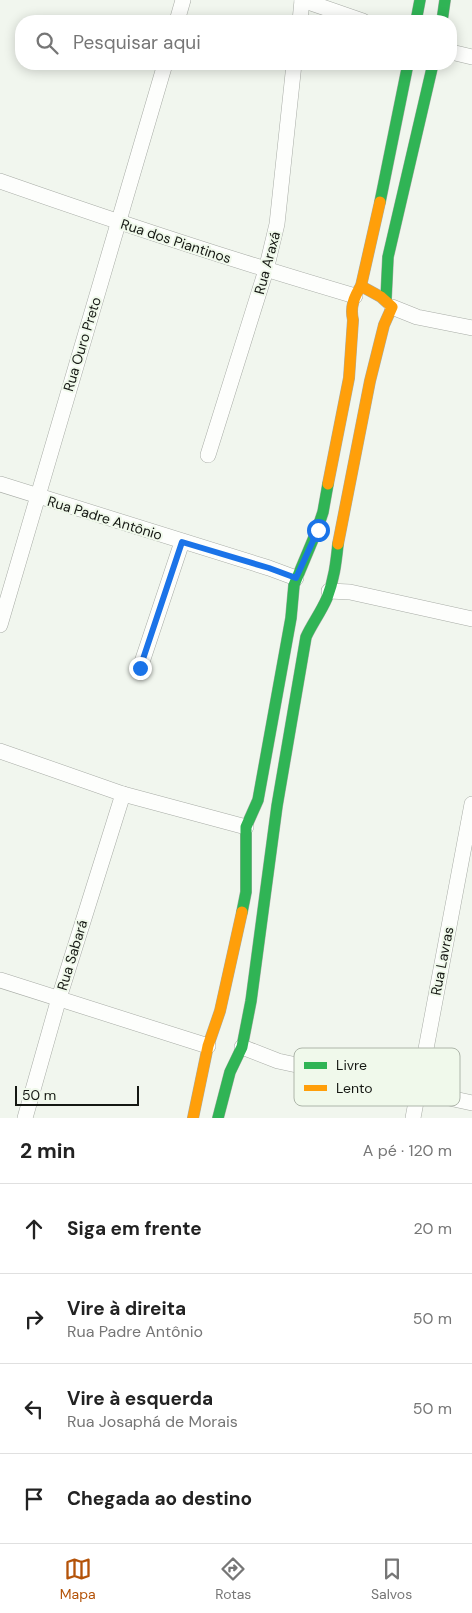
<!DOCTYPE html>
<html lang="pt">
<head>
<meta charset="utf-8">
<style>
  :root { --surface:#fff; --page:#f2f2f2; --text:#222; --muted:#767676; --line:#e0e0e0; --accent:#b45309 }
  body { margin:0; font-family:"DM Sans",sans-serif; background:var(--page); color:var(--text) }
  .scale { position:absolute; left:15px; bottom:12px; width:124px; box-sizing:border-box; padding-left:5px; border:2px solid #151813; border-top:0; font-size:14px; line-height:18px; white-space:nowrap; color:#151813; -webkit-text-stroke:4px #f0f9eb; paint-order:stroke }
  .stop { position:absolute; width:15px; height:15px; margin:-11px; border:4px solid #1a73e8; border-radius:50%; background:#fff }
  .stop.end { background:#1a73e8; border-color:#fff; box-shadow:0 1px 5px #0008 }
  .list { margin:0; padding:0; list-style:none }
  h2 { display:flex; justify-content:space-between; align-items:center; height:65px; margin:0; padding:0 20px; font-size:21px }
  h2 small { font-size:16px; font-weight:400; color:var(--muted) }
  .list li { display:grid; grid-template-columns:32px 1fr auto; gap:15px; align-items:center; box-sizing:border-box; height:90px; padding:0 20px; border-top:1px solid var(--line) }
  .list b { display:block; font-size:19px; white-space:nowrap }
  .list p { margin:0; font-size:16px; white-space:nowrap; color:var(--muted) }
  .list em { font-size:16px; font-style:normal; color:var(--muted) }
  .icon { flex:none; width:28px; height:28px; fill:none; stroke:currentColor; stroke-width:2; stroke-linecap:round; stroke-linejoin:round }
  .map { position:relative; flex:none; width:472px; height:1118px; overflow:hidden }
  .search { position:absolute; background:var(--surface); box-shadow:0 2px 12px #0003; left:15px; right:15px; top:15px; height:55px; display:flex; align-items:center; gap:12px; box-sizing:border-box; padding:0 18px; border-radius:20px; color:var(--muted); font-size:19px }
  .sheet { height:425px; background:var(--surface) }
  nav { display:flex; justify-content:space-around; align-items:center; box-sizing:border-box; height:70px; border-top:1px solid var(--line); background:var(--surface); font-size:14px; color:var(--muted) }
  nav a { display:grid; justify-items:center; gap:2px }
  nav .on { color:var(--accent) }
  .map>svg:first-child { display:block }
</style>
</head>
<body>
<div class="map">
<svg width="472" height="1118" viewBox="0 0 472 1118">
  <rect width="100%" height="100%" fill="#f1f6ee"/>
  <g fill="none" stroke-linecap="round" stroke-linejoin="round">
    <g stroke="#a8aca6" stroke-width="16">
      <g id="street">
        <path d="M302,0L363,21"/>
        <path d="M177,21L183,0"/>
        <path d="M300,21L302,0"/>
        <path d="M451,52L472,57"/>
        <path d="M0,181C117,222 235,261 355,296"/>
        <path d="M392,307L417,317L472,328"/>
        <path d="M208,455L266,270L277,224L294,64"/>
        <path d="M0,484L269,568L296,578"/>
        <path d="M329,591L350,592L472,619"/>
        <path d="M0,625L165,64"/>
        <path d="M140,668L182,542"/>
        <path d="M0,751L123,794L246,827"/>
        <path d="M0,980L208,1046"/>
        <path d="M242,1047L278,1061L472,1103"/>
        <path d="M25,1118L59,998L123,794"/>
        <path d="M413,1118L472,804"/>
      </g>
    </g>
    <g stroke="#a8aca6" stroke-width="12">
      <g id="fast">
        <path d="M416,21L420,0"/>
        <path d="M442,21L445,0"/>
        <path d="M380,202L408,64"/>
        <path d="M386,299L388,257L433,64"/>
        <path d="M242,912L246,892V827L258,800L291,618L294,585L317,530L323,512L328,484"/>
        <path d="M218,1118L230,1072L242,1047L251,1001L277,806L306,637C312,624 321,612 327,598C334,580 336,563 338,544"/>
      </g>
    </g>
    <g stroke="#a8aca6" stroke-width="12">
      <g id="slow">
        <path d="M328,484L349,378L353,320C350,307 354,297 361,286L380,202"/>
        <path d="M338,544L370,381L384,325L392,307L381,297L361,286"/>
        <path d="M193,1118L208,1046L220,1011L242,912"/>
      </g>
    </g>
    <use href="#street" stroke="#fdfefc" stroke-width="15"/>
    <use href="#fast" stroke="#30b455" stroke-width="11"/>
    <use href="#slow" stroke="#ff9f0a" stroke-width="11"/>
  </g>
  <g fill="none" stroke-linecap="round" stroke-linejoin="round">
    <path stroke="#1a73e8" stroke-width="6" d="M140,668L182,542L269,568L296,578L318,530"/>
  </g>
  <g text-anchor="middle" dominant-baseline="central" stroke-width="4" stroke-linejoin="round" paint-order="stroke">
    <g font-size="14" fill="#151813" stroke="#f0f9eb">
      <text transform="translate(176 241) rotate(18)">Rua dos Piantinos</text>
      <text transform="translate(267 263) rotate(-75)">Rua Araxá</text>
      <text transform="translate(82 344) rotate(-73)">Rua Ouro Preto</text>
      <text transform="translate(105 518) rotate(17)">Rua Padre Antônio</text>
      <text transform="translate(72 955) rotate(-73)">Rua Sabará</text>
      <text transform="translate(442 961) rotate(-79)">Rua Lavras</text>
    </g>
  </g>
  <rect x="294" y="1048" width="166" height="58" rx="8" fill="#f0f9eb" stroke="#aeb6aa" stroke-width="1"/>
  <rect x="304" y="1062" width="23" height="7" fill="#30b455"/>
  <rect x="304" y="1085" width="23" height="6" fill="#ff9f0a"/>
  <g font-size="14" fill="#151813">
    <text x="336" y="1070">Livre</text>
    <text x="336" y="1093">Lento</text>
  </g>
</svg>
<div class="scale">50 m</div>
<div class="stop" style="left:318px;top:530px"></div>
<div class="stop end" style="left:140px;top:668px"></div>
<div class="search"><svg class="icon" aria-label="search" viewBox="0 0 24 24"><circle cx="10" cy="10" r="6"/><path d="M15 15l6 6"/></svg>Pesquisar aqui</div>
</div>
<section class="sheet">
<h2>2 min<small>A pé · 120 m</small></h2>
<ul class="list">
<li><svg class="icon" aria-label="ahead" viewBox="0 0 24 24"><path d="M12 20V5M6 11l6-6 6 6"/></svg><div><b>Siga em frente</b></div><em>20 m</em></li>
<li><svg class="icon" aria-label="right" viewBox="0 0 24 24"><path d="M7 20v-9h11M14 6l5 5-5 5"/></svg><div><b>Vire à direita</b><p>Rua Padre Antônio</p></div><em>50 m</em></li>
<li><svg class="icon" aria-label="left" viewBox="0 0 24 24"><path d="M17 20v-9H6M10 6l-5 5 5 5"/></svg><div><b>Vire à esquerda</b><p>Rua Josaphá de Morais</p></div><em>50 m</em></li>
<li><svg class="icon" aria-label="arrive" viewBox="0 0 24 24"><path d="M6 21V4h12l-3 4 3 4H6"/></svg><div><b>Chegada ao destino</b></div></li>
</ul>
</section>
<nav>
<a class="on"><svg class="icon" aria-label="map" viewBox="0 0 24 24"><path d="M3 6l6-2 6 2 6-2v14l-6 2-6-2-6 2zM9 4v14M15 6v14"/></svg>Mapa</a>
<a><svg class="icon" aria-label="directions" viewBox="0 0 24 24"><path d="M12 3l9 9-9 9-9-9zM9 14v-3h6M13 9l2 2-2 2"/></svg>Rotas</a>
<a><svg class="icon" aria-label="saved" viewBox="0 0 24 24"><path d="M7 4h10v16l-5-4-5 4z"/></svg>Salvos</a>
</nav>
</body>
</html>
